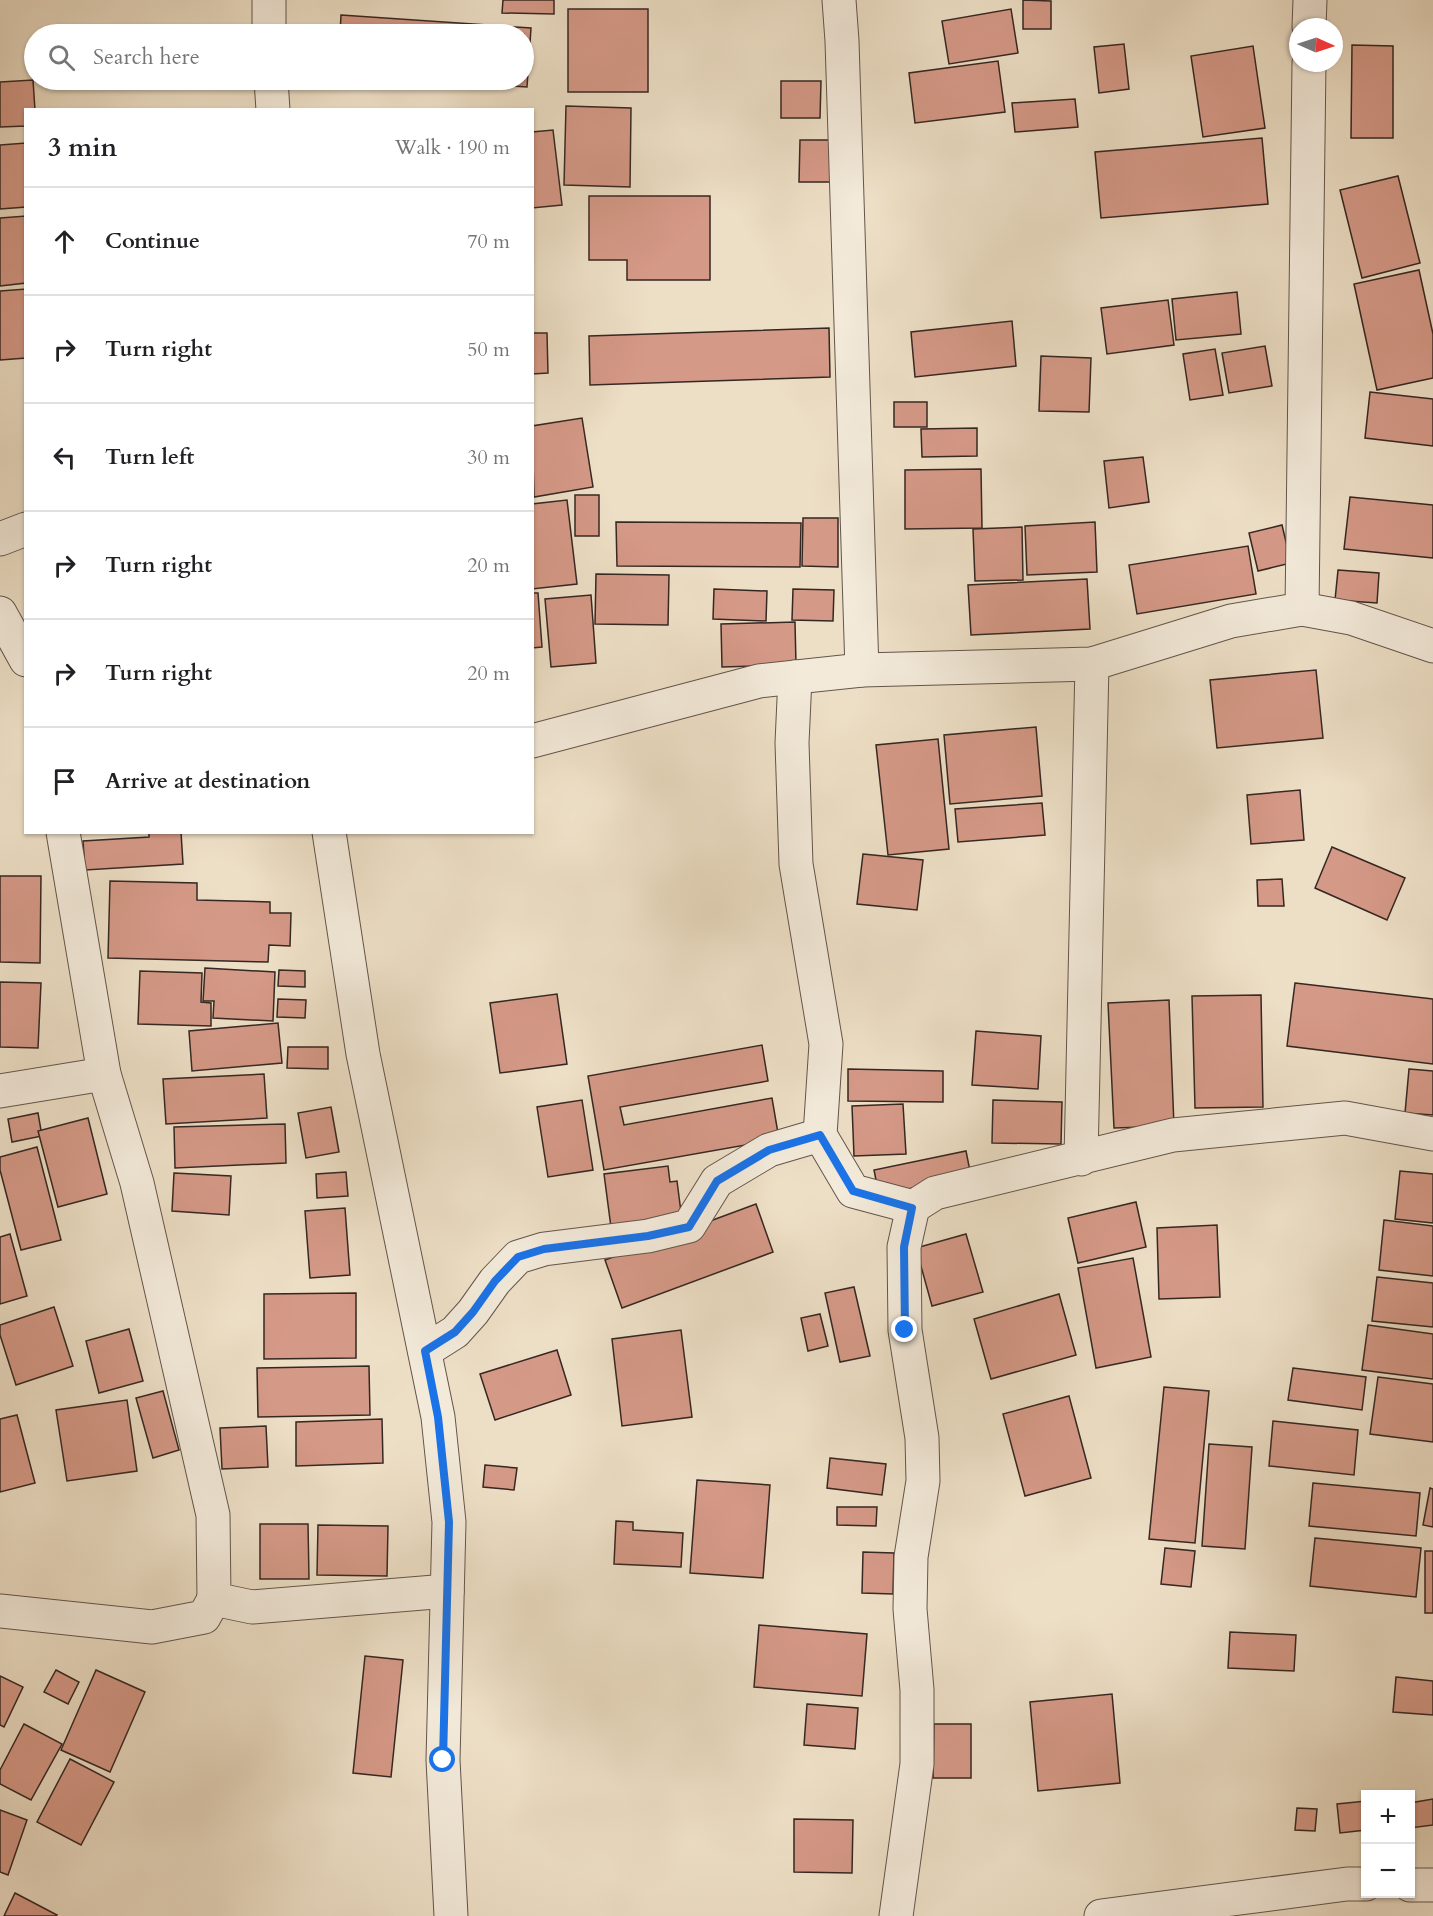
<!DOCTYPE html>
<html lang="en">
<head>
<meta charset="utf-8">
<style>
  :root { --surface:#fff; --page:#f2f2f2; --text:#202124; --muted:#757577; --line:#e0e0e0 }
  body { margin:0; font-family:Cardo,serif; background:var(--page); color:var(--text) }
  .controls { position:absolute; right:18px; bottom:18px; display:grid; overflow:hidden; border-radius:0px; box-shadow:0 2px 4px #0004 }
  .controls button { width:54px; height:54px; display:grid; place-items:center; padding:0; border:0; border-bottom:2px solid var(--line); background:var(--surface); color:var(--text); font:30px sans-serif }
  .compass { position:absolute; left:1289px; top:18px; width:54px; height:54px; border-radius:50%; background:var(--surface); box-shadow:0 2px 4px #0004; rotate:93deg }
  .stop { position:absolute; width:18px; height:18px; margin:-14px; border:4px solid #1a73e8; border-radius:50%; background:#fff }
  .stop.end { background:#1a73e8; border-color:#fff; box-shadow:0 2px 6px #0008 }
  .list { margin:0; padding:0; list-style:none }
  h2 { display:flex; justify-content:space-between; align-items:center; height:78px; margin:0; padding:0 24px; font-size:26px }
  h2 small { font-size:20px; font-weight:400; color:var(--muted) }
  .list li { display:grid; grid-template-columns:39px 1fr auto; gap:18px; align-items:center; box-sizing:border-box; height:108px; padding:0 24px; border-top:2px solid var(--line) }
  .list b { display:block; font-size:22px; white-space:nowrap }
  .list em { font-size:20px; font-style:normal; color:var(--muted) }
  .icon { flex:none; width:33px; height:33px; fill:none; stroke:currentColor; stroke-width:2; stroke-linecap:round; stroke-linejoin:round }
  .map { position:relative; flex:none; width:1433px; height:1916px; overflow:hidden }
  .search { position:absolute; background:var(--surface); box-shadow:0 2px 4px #0004; left:24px; top:24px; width:510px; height:66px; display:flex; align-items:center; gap:15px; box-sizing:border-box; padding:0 21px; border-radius:33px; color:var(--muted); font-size:22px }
  .panel { position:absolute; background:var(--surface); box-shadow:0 2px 4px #0004; left:24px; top:108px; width:510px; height:726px; border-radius:0px }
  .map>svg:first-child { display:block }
</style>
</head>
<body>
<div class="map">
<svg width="1433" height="1916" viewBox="0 0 1433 1916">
  <rect width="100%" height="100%" fill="#eddfc6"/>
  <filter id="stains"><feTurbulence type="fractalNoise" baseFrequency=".00333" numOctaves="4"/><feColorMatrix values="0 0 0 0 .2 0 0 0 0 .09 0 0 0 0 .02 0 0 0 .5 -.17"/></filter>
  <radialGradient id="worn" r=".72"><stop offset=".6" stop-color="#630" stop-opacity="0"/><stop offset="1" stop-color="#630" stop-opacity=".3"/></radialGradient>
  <g fill="#d59987" stroke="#352722" stroke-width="1.5">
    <path d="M503,0H554V14L502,13Z"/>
    <path d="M1023,0L1051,1V29H1023Z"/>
    <rect x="568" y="9" width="80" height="83"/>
    <path d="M1011,9L1018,53L949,64L942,21Z"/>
    <path d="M341,15L531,28L527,87L426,80H524V34H340Z"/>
    <path d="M1124,44L1129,89L1099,93L1094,47Z"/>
    <path d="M1352,45L1393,46V138H1351Z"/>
    <path d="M1253,46L1265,128L1203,137L1191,56Z"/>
    <path d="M998,61L1005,112L915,123L909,73Z"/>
    <path d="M33,80L35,110H26V126L0,127V82Z"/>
    <path d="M781,81H821L820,118H781Z"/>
    <path d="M1075,99L1078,127L1015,132L1012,103Z"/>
    <path d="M566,106L631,108L630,187L564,185Z"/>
    <path d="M553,130L562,205L532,208V132Z"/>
    <path d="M1262,138L1268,204L1101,218L1095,152Z"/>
    <path d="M800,140H831V182H799Z"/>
    <path d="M26,143V207L0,209V145Z"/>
    <path d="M1398,176L1420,263L1362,278L1340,190Z"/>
    <path d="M589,196H710V280H627V260H589Z"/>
    <path d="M26,216V283L0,286V218Z"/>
    <path d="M1419,270L1433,334V378L1377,390L1354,284Z"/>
    <path d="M26,289V358L0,360V291Z"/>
    <path d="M1237,292L1241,334L1176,340L1172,299Z"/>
    <path d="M1168,300L1174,345L1107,354L1101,308Z"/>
    <path d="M1012,321L1016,366L915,377L911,332Z"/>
    <path d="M829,328L830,377L590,385L589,336Z"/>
    <path d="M532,333H547L548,373L532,374Z"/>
    <path d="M1265,346L1272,386L1229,393L1222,353Z"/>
    <path d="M1215,349L1223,395L1190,400L1183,354Z"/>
    <path d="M1041,356L1091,358L1089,412L1039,411Z"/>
    <path d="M1370,392L1433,399V446L1365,438Z"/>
    <rect x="894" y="402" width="33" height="25"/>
    <path d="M582,418L593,487L534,497L532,426Z"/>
    <path d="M977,428V456L922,457L921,429Z"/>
    <path d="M1143,457L1149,502L1109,508L1104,461Z"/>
    <path d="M981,469L982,528L905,529V470Z"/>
    <rect x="575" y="495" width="24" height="41"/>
    <path d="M1350,497L1433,505V558L1344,549Z"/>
    <path d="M567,500L577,584L532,589V504Z"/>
    <path d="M803,518H838V567L802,566Z"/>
    <path d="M616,522L801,523L800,567L617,566Z"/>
    <path d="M1095,522L1097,572L1027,575L1025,526Z"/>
    <path d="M1282,525L1291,563L1258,571L1249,533Z"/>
    <path d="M1022,527L1023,580L975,581L973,529Z"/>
    <path d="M1248,546L1256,594L1137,614L1129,565Z"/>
    <path d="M1338,570L1379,573L1377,603L1335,600Z"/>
    <path d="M596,574L669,575L668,625L595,624Z"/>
    <path d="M1087,579L1090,629L971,635L968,585Z"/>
    <path d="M714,589L767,591L766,621L713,619Z"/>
    <path d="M793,589L834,590L833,621L792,620Z"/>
    <path d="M532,593H538L542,647L532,648Z"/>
    <path d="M591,595L596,663L551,667L545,599Z"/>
    <path d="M795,622L796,665L722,667L721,624Z"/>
    <path d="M1316,670L1323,738L1217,748L1210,680Z"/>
    <path d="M1036,727L1042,796L950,804L944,735Z"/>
    <path d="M938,739L949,849L888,855L876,745Z"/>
    <path d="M1300,790L1304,840L1251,844L1247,795Z"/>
    <path d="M1042,803L1045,835L958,842L955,809Z"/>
    <path d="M149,832H181L183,864L85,870L83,841L149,837Z"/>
    <path d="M1332,847L1405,878L1387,920L1315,888Z"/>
    <path d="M863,854L923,860L917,910L857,904Z"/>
    <path d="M0,876H41L40,963L0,962Z"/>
    <path d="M1282,879L1284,906H1258L1257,880Z"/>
    <path d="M110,881L197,883V900L270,902V913H291L290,946L269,945L268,962L108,958Z"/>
    <path d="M205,968L275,972L273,1021L213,1018L214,1001H203Z"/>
    <path d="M279,970L305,971V987L278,986Z"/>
    <path d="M140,971L202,973L201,1002L211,1003V1026L138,1024Z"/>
    <path d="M0,982L41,983L38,1048L0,1047Z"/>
    <path d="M1295,983L1433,999V1064L1287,1046Z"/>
    <path d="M557,994L567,1064L500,1073L490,1003Z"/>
    <path d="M1261,995L1263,1107L1195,1108L1192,996Z"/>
    <path d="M278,999L306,1000L305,1018L277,1017Z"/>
    <path d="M1169,1000L1174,1126L1114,1128L1108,1003Z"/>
    <path d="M278,1023L282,1063L192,1071L189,1031Z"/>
    <path d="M976,1031L1041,1036L1038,1089L972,1085Z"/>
    <path d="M762,1045L768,1081L620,1107L624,1125L772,1098L779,1139L604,1170L588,1076Z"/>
    <path d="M288,1047H328V1069L287,1068Z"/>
    <path d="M848,1069L943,1071V1102L848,1101Z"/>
    <path d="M1409,1069L1433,1071V1115L1405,1113Z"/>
    <path d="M264,1074L267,1118L166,1124L163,1079Z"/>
    <path d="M582,1100L593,1170L548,1177L537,1107Z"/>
    <path d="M993,1100L1062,1102L1061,1144L992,1143Z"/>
    <path d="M903,1104L906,1154L854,1156L852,1106Z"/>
    <path d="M331,1107L339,1152L306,1158L298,1113Z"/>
    <path d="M38,1113L42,1136L12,1142L8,1119Z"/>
    <path d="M88,1118L107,1194L58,1207L38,1131Z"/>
    <path d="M285,1124L286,1163L175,1168L174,1127Z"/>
    <path d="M37,1147L61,1240L21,1250L0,1170V1157Z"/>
    <path d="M966,1151L971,1176L879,1195L874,1170Z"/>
    <path d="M668,1166L670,1182L677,1181L681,1212L674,1213L676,1227L612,1235L604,1174Z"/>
    <path d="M1400,1171L1433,1174V1223L1395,1219Z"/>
    <path d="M346,1172L348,1196L317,1198L316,1174Z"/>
    <path d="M174,1173L231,1176L229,1215L172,1211Z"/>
    <path d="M1136,1202L1146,1247L1078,1263L1068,1218Z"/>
    <path d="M756,1204L773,1252L622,1308L605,1260Z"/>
    <path d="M345,1208L350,1275L310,1278L305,1211Z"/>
    <path d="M1384,1220L1433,1226V1276L1379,1270Z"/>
    <path d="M1217,1225L1220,1297L1159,1299L1157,1228Z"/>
    <path d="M10,1234L27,1296L0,1304V1237Z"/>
    <path d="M966,1234L983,1292L932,1306L916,1248Z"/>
    <path d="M1133,1258L1151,1357L1096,1368L1078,1268Z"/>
    <path d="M1377,1277L1433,1283V1327L1372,1321Z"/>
    <path d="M854,1287L870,1356L840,1362L825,1293Z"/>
    <path d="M356,1293V1358L264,1359V1294Z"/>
    <path d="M1059,1294L1076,1355L991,1379L974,1319Z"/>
    <path d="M54,1307L73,1366L16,1385L0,1335V1325Z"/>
    <path d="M820,1314L828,1346L808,1351L801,1318Z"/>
    <path d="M1368,1325L1433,1334V1379L1362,1370Z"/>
    <path d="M129,1329L143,1381L99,1393L86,1341Z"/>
    <path d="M681,1330L692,1417L622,1426L612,1339Z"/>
    <path d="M557,1350L571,1395L495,1420L480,1374Z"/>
    <path d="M369,1366L370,1415L258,1417L257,1368Z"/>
    <path d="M1293,1368L1366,1377L1362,1410L1288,1400Z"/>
    <path d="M1378,1377L1433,1384V1442L1370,1434Z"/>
    <path d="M1164,1387L1209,1391L1195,1543L1149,1539Z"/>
    <path d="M163,1391L179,1450L153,1458L136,1398Z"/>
    <path d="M1069,1396L1091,1478L1025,1496L1003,1414Z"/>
    <path d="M127,1400L137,1471L67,1481L56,1410Z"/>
    <path d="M17,1415L35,1483L0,1492V1419Z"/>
    <path d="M382,1419L383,1463L296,1466V1422Z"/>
    <path d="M1273,1421L1358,1430L1354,1475L1269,1466Z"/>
    <path d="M266,1426L268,1467L222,1469L220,1428Z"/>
    <path d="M1209,1444L1252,1447L1245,1549L1202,1546Z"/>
    <path d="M830,1458L886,1464L882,1495L827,1488Z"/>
    <path d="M485,1465L517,1468L514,1490L483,1487Z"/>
    <path d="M697,1480L770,1485L763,1578L690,1573Z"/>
    <path d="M1313,1483L1420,1493L1416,1536L1309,1526Z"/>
    <path d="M1430,1488L1433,1489V1527L1423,1525Z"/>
    <path d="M837,1507H877L876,1526L837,1525Z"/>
    <path d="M616,1521L633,1522V1530L683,1533L681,1567L614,1564Z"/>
    <path d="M260,1524H308L309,1579H260Z"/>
    <path d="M318,1525L388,1526L387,1576L317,1575Z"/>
    <path d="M1315,1538L1421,1548L1416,1597L1310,1586Z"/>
    <path d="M1165,1548L1195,1551L1191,1587L1161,1584Z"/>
    <rect x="1425" y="1551" width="8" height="62"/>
    <path d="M863,1552L894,1553L893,1594L862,1593Z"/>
    <path d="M759,1625L867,1634L862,1696L754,1687Z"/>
    <path d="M1230,1632L1296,1635L1294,1671L1228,1668Z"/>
    <path d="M365,1656L403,1660L391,1777L353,1773Z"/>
    <path d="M56,1670L79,1682L68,1704L44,1692Z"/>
    <path d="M96,1670L145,1692L110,1772L61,1750Z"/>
    <path d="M0,1676L23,1687L4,1727L0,1725Z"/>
    <path d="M1396,1677L1433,1681V1715L1393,1712Z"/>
    <path d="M1112,1694L1120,1783L1038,1791L1030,1702Z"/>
    <path d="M807,1704L858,1708L855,1749L804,1745Z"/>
    <path d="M24,1724L62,1744L31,1800L0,1784V1770Z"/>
    <path d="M934,1724H971V1778H933Z"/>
    <path d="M70,1759L114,1782L81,1845L37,1822Z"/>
    <path d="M1433,1799V1825L1410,1828V1803Z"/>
    <path d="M1366,1801V1830L1340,1833L1337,1804Z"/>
    <path d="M1297,1808L1317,1809L1315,1831L1295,1830Z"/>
    <path d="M0,1810L27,1820L8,1875L0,1872Z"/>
    <path d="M794,1819L853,1820L852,1873L794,1872Z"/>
    <path d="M15,1893L57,1915L56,1916H4Z"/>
  </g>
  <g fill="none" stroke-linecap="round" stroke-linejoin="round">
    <g stroke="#63554b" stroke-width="35">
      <g id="minor">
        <path d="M269,0V34"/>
        <path d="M839,0L842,41L862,670"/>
        <path d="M1309,27L1310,0"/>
        <path d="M271,80L273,110"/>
        <path d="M0,539L26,529"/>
        <path d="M1302,609L1309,63"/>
        <path d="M0,613L26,660"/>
        <path d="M795,677L792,743L796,864L826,1044L820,1135L853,1191L913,1207"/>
        <path d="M532,741L759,681L862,670L1092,664L1231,621L1302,609L1351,618L1433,646"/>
        <path d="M63,832L104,1074L137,1183L213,1515L214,1599L252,1607L447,1591"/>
        <path d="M329,832L363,1054L438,1417L449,1522L443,1760L451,1916"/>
        <path d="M0,1091L104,1074"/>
        <path d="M1081,1159L1092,664"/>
        <path d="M425,1351L455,1332L473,1312L495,1281L518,1257L544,1249L648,1236L689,1226L717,1181L769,1150L820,1135"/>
        <path d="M0,1611L152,1627L204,1617L214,1599"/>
        <path d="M1410,1885H1433"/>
        <path d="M896,1916L917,1764V1690L910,1609L911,1557L923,1481L922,1438L905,1330L904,1247L913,1207L935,1193L1173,1135L1345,1118L1433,1134"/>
        <path d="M1101,1916L1347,1884H1366"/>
      </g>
    </g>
    <use href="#minor" stroke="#f3eada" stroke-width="33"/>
  </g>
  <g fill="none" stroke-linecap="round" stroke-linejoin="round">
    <path stroke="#1a73e8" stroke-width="8" d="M443,1760L449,1522L438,1417L425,1351L455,1332L473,1312L495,1281L518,1257L544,1249L648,1236L689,1227L717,1181L769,1150L820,1135L853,1191L912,1208L904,1247L905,1330"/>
  </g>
  <rect width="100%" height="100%" filter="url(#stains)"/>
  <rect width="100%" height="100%" fill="url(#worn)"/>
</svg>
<div class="controls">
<button>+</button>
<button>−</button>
</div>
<svg class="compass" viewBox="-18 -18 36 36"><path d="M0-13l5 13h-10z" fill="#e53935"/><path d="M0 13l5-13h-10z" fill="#757577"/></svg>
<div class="stop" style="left:443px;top:1760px"></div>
<div class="stop end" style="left:905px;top:1330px"></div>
<div class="search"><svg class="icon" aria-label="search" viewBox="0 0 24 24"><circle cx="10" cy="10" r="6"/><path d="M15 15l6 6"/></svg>Search here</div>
<section class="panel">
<h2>3 min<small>Walk · 190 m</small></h2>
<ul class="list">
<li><svg class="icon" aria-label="ahead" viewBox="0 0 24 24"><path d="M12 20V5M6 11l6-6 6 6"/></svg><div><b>Continue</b></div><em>70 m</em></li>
<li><svg class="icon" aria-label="right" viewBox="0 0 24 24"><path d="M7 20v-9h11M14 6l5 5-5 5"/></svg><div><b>Turn right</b></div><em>50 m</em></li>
<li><svg class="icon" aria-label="left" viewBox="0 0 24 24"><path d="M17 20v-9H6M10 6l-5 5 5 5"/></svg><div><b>Turn left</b></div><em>30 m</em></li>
<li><svg class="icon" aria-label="right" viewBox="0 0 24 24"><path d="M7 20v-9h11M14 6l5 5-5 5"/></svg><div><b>Turn right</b></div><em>20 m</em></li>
<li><svg class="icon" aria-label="right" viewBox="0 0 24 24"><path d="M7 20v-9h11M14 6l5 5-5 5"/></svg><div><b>Turn right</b></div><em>20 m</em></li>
<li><svg class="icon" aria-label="arrive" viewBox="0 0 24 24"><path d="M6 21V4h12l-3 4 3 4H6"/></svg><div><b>Arrive at destination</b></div></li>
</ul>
</section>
</div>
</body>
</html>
